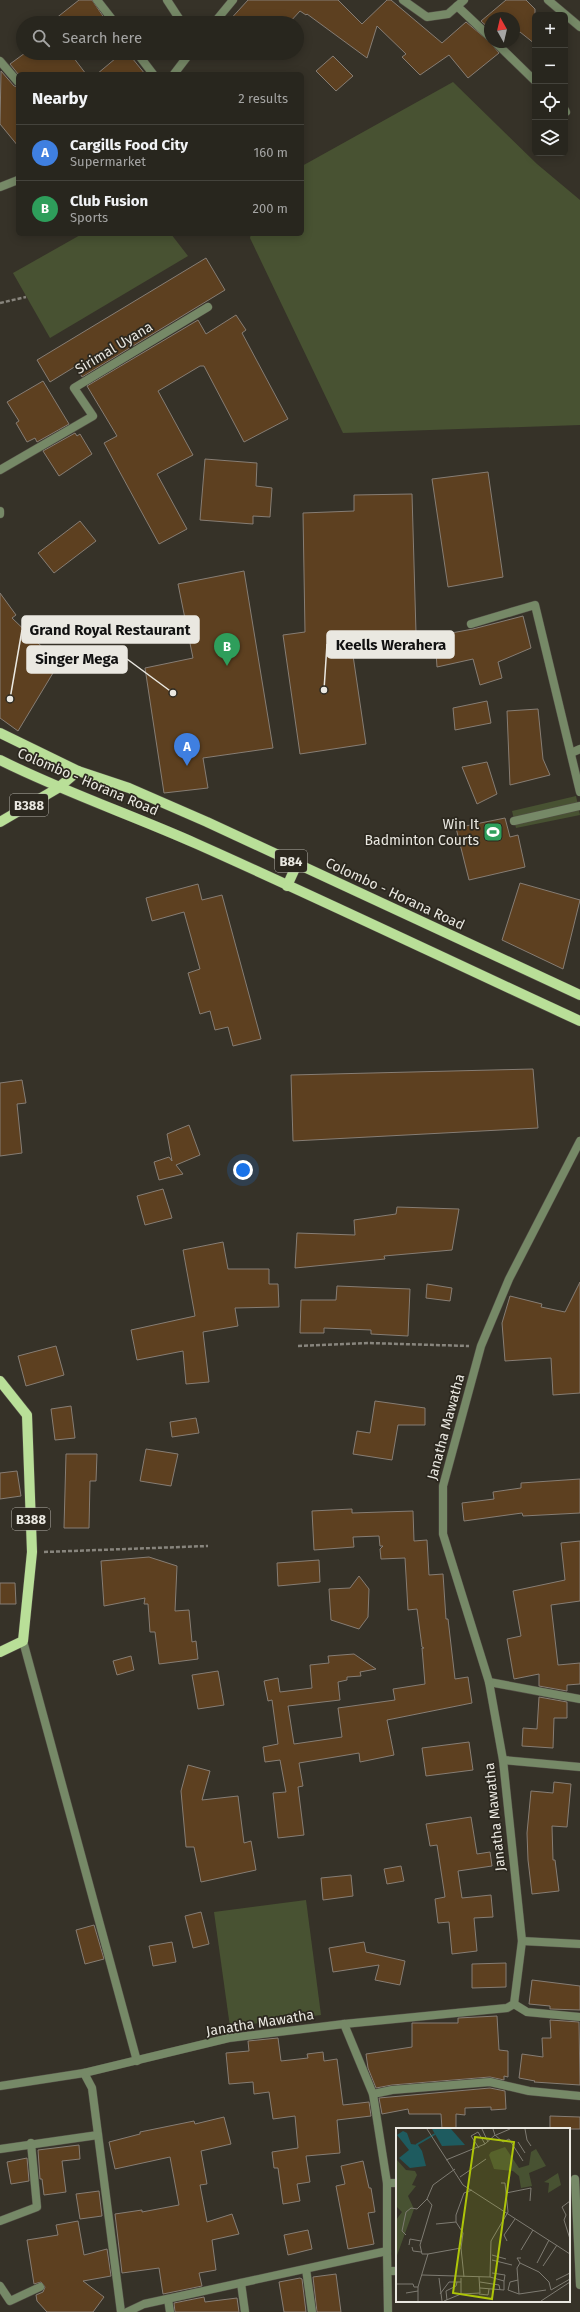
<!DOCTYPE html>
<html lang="en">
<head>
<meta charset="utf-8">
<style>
  :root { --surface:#28261e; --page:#302e27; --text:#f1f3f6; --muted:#a5a5a4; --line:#44433c; --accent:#aec509 }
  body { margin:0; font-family:"Fira Sans",sans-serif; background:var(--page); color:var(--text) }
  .controls { position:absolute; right:12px; top:12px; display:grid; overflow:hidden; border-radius:6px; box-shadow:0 2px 10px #0003 }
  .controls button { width:36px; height:36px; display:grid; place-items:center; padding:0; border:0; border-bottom:1px solid var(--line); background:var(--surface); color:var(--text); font:20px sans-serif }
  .compass { position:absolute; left:484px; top:12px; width:36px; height:36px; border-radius:50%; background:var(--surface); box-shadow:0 2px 10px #0003; rotate:352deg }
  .you { position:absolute; left:243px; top:1170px; width:14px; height:14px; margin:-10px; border:3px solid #fff; border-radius:50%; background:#1a73e8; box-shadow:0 0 0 6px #1a73e833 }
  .badge { display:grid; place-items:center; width:26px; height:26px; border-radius:50%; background:var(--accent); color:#fff; font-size:13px; font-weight:700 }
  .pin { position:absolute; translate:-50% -33px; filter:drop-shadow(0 1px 2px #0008) }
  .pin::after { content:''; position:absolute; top:21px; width:14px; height:12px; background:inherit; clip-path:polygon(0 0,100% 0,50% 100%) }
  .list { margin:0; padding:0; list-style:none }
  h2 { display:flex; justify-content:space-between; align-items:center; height:52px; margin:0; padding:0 16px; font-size:17px }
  h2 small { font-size:13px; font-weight:400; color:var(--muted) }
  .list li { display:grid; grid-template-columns:26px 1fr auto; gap:12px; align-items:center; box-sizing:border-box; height:56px; padding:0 16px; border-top:1px solid var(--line) }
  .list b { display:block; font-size:15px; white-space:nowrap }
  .list p { margin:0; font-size:13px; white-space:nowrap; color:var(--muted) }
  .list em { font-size:13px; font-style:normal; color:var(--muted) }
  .icon { flex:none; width:22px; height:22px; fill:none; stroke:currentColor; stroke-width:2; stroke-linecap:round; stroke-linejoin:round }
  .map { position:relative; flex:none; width:580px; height:2312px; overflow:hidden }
  .search { position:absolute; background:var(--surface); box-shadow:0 2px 10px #0003; left:16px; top:16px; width:288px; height:44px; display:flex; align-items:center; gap:10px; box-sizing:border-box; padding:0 14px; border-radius:22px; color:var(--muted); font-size:15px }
  .panel { position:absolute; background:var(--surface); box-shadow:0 2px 10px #0003; left:16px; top:72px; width:288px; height:164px; border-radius:6px }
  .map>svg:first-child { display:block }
</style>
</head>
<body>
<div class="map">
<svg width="580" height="2312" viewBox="0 0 580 2312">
  <rect width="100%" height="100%" fill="#363228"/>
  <g fill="#485232">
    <path d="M453,82L537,164L580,200V425L343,433L250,238L251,234H302V166Z"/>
    <path d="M82,234H171L188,256L50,338L13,273Z"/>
    <path d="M576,796L580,815L516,828L512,811Z"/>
    <path d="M306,1900L321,2015L230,2027L214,1912Z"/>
  </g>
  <g fill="#5d4020" stroke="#867d74">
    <path d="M79,0H92L105,19L99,23H50Z"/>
    <path d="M248,0H338L362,24L387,0H391L442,43L466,22L490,42L499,53L468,78L449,55L420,75L402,57L406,54L377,26L367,58L307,14L306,15L300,11L289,23H227Z"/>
    <path d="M506,0H526L535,9V44L520,32L514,36V18H490V29L481,21Z"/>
    <path d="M25,53H70L86,74H18L10,64Z"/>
    <path d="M122,53H128L145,74H97Z"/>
    <path d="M333,56L353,76L336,91L316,71Z"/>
    <path d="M1,71L14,86L18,87V146L0,124Z"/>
    <path d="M206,258L225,290L82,377L76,366L50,382L37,360Z"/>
    <path d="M236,315L246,330L242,333L288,419L244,442L204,366H200L158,391L193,455L157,474L187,529L159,544L104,443L117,436L87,386L198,320L206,334Z"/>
    <path d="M43,381L69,424L37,442L35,438L27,442L16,423L19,421L7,402Z"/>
    <path d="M75,433L77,436L80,434L92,454L59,476L43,451Z"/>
    <path d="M205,459L257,463L256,486L272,488L270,517L253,516V524L200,520Z"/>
    <path d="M488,472L503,577L448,587L432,479Z"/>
    <path d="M412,494L416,633L350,635L366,744L300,754L283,635L305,632L303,513L354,511V495Z"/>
    <path d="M80,521L96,541L54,573L38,553Z"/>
    <path d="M244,571L273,748L203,758L208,788L164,793L145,668L193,658L178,584Z"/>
    <path d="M0,593L16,615L12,618L59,663L18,731L0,718Z"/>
    <path d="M523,616L531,648L498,662L502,678L480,685L473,659L437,667L435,636L473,629Z"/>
    <path d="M487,701L491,723L455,730L453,708Z"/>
    <path d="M538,709L543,759L550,775L510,785L507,711Z"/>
    <path d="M487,762L497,794L477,804L462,767Z"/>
    <path d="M505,818L510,837L518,835L525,867L469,880L456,828Z"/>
    <path d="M520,883L580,900L563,969L502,940Z"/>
    <path d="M198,884L202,900L222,895L261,1039L233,1046L228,1027L215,1030L210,1011L200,1014L188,973L200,969L184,912L152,921L146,898Z"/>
    <path d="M533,1069L538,1128L293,1141L291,1075Z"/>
    <path d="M22,1080L26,1103L17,1104L22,1153L0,1156V1083Z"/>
    <path d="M189,1125L200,1155L176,1165L183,1174L159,1180L154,1162L169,1157L172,1161L167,1134Z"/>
    <path d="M163,1189L172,1218L145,1225L137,1196Z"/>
    <path d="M397,1207L459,1209L452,1250L384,1256L385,1259L295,1268L297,1233L355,1235L354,1220L396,1214Z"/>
    <path d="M223,1242L228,1269H269V1284H278L279,1307L235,1308L238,1326L203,1332L209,1382L186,1384L183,1351L137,1360L131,1330L195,1316L183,1250Z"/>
    <path d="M580,1282V1393L553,1395L551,1358L505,1361L502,1323L510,1296L542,1304L541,1307L565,1312Z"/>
    <path d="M427,1284L452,1288L450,1301L426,1298Z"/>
    <path d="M337,1286L410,1289L408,1336L371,1334V1330L324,1328V1333H300L301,1300H336Z"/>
    <path d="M56,1346L64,1375L26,1386L18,1356Z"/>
    <path d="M375,1401L425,1408V1425H398L392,1460L353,1454L357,1431L370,1433Z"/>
    <path d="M71,1406L75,1438L55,1440L51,1409Z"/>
    <path d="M196,1418L199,1433L172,1437L170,1422Z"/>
    <path d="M146,1449L178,1454L171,1486L140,1481Z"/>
    <path d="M66,1454H97L96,1481H90L89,1528H64Z"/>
    <path d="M17,1471L21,1496L0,1499V1473Z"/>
    <path d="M580,1479V1513L523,1516L522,1513L464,1521L462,1503L494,1499L493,1492L521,1488V1483Z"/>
    <path d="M352,1509V1513L413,1511L414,1541L427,1540L429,1575L443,1574L446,1619H448L455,1679L468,1677L472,1703L387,1720L394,1755L360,1762L359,1753L299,1763L303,1786L298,1787L304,1835L278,1838L273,1793L286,1792L280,1760L265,1762L263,1747L278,1744L272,1700L268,1701L264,1681L278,1678L280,1692L312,1688L310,1665L329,1663L328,1656L354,1654L376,1669L360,1672L361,1676L347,1677V1680L338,1682L340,1700L288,1706L294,1744L342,1737L338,1708L395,1700L393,1689L425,1684L422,1648H424L422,1647L417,1609L408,1610L405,1558L381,1559L380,1549L383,1546H380L379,1536L353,1537L354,1547L314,1550L312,1511Z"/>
    <path d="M580,1541V1601L551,1605L558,1665L580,1663V1684L567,1685V1691L539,1686V1674L514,1679L507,1639L521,1636L513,1591L565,1580L561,1543Z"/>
    <path d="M149,1557L177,1566L175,1611L189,1610L192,1642L196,1641L198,1659L159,1664L155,1632H150L148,1604H144L145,1598L104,1606L101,1561Z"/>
    <path d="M319,1560L320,1582L278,1586L277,1563Z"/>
    <path d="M359,1576L369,1589L368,1617L359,1629L331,1620L329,1589L350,1588Z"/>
    <path d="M0,1583H15L16,1604H0Z"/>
    <path d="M131,1656L134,1670L117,1675L113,1661Z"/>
    <path d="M218,1671L224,1705L198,1709L192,1675Z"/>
    <path d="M539,1697L567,1702V1718H554L553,1748L522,1746L523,1728L537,1729Z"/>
    <path d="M469,1742L473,1770L426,1776L422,1748Z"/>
    <path d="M188,1765L210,1771L202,1800L238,1796L244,1843L251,1841L256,1870L201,1882L194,1847H186L181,1791Z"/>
    <path d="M554,1782L571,1784L567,1827L552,1826L553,1860H555L559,1891L532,1894L528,1860L527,1833L531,1791L553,1793Z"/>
    <path d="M471,1817L477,1854L490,1852L492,1866L458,1871L462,1898L491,1895L493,1917L474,1918L477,1951L452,1954L449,1922L438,1923L435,1899L445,1897L437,1845L430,1846L426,1824Z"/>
    <path d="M401,1866L404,1881L387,1884L384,1869Z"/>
    <path d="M351,1875L353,1896L323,1900L321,1878Z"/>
    <path d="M201,1912L209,1944L193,1948L185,1916Z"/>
    <path d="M94,1925L104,1959L85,1964L76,1930Z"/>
    <path d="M172,1942L176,1962L153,1966L149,1946Z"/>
    <path d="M364,1942L366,1952L405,1961L400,1985L375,1980L379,1965L333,1972L329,1948Z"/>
    <path d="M506,1963V1987L472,1988V1964Z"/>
    <path d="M532,1980L580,1986V2010L550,2009V2006L529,2004Z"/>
    <path d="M497,2016L499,2050L508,2051V2077L504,2076V2080L490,2077L392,2085L376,2088L368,2068L366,2054L412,2047V2023H458V2018Z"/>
    <path d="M550,2020L579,2022L580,2085L534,2082L535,2081L519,2078L522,2054L543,2057L542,2038H551Z"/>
    <path d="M278,2038L281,2061L308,2058L307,2054L323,2052L324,2061L337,2059L343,2105L369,2102L371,2116L337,2120L340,2153L306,2156L310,2182L297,2184L300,2201L283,2204L278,2168H274L272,2152L298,2148L295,2116L273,2119L269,2092L254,2094L253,2082L229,2084L226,2053L249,2051L248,2041Z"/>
    <path d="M490,2088L505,2091L506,2109L491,2110V2107L465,2108V2115L456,2114V2129H442L441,2114H409L408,2109L382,2114L379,2098Z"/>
    <path d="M550,2116L580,2117V2129H550Z"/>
    <path d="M224,2117L231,2144L201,2151L207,2184L200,2185L207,2222L232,2214L239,2234L212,2240L216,2270L199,2273L202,2286L163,2294L159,2268L122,2273L115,2214L142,2210V2212L179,2205L170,2157L115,2169L109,2142L140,2134V2132L194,2121L195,2124Z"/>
    <path d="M79,2145L80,2159L62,2161L66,2192L44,2195L42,2179H40L38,2150Z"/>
    <path d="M27,2158L29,2181L11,2184L7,2162Z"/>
    <path d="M363,2161L369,2188H371L375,2212L368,2213L374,2244L348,2249L336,2186L345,2184L341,2166Z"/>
    <path d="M99,2191L102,2216L80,2219L76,2194Z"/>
    <path d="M78,2221L84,2255L107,2249L111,2276L83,2281L104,2297L93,2312H47L37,2301L36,2295L43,2292L45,2287L41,2282L34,2284L27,2240L58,2235L56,2225Z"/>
    <path d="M308,2230L312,2249L288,2255L284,2235Z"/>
    <path d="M336,2274L341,2312H317L313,2277Z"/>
    <path d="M300,2278L302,2279L306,2312H284L279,2282Z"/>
    <path d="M204,2297L205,2302L237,2298L239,2312H175L174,2303Z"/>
  </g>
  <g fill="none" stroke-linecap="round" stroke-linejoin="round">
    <g stroke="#534f46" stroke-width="9">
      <g id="lane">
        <path d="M97,0L115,23"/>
        <path d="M167,0L182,23"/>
        <path d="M403,0L427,17L448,14L464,0"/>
        <path d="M548,0L580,27"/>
        <path d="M457,6L490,37"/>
        <path d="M495,42L535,81"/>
        <path d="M137,53L153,74"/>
        <path d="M0,61L18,82"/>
        <path d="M565,110L566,112"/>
        <path d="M471,624L535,605L580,792"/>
        <path d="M571,753L580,749"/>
        <path d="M514,821L580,806"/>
        <path d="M23,1641L137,2061"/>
        <path d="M489,1682L580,1699"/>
        <path d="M503,1760L580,1767"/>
        <path d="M522,1941L580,1944"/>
        <path d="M514,2004L527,2012L580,2017"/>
        <path d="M373,2094L392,2090L490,2082L529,2091L580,2096"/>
        <path d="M575,2179L580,2285"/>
        <path d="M387,2183H397"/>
        <path d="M306,2269L312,2312"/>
        <path d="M388,2271H397"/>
        <path d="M241,2283L245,2312"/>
      </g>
    </g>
    <g stroke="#534f46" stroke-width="9">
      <g id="street">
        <path d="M214,23L233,0"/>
        <path d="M174,74L190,53"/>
        <path d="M0,187L18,180"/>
        <path d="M0,470L93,416L74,388L208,307"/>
        <path d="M0,511V514"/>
        <path d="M84,2073L92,2088L121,2312"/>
        <path d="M0,2086L84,2073L229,2038L344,2024L507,2008L514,2004L522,1941L503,1760L489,1682L443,1534V1486L481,1346L509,1279L580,1141"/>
        <path d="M0,2149L98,2135"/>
        <path d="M0,2221L37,2207L31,2143"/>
        <path d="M387,2251L388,2312"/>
        <path d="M0,2286L10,2301L40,2287"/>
        <path d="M168,2299L170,2312"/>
        <path d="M127,2312L144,2304L387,2251V2183L373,2094L344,2024"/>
      </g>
    </g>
    <g stroke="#534f46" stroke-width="11">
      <g id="primary">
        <path d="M0,733L78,771L129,788L207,822L580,995"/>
        <path d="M0,760C64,792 132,815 197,844C325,901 452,962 580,1021"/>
        <path d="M0,822L58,788L78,771"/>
        <path d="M287,886L297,864"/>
        <path d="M0,1381L27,1415L32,1552L23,1641L0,1652"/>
      </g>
    </g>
    <g stroke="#88857d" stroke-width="2.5" stroke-dasharray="4 2" stroke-linecap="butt">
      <path d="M0,303L26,297"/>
      <path d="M298,1346L368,1343L469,1346"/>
      <path d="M44,1552L208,1546"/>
    </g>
    <use href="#lane" stroke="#768967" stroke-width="8"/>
    <use href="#street" stroke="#768967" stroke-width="8"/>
    <use href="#primary" stroke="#b9df98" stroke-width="10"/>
  </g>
  <defs>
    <g id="stadium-square" transform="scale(1)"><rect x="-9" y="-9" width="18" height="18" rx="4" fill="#2e9e5b" stroke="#2c281f"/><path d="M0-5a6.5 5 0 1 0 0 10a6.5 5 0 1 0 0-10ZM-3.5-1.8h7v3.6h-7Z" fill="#fff"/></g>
  </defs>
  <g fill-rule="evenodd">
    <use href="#stadium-square" x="493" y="832"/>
  </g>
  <g text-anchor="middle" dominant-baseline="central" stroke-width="3.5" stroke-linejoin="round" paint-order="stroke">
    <g fill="#2c281f" stroke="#b1aea7" stroke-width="1">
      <rect x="10" y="794" width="38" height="22" rx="3"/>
      <rect x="275" y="850" width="32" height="22" rx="3"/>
      <rect x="12" y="1508" width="38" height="22" rx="3"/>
    </g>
    <g font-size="13" font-weight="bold" fill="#eae8e1">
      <text x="29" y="805">B388</text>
      <text x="291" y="861">B84</text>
      <text x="31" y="1519">B388</text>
    </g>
    <g font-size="14" fill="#eae8e1" stroke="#2c281f">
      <text transform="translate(114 348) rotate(-31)">Sirimal Uyana</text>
      <text transform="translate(88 782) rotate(23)">Colombo - Horana Road</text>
      <text transform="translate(395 894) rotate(25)">Colombo - Horana Road</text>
      <text transform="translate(446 1427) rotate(-75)">Janatha Mawatha</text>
      <text transform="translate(495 1817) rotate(-96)">Janatha Mawatha</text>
      <text transform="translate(260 2023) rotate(-9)">Janatha Mawatha</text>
    </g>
    <g font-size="14" fill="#eae8e1" stroke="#2c281f" text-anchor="end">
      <text x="479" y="824">Win It<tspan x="479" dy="16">Badminton Courts</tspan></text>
    </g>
  </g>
  <g transform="translate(396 2128)">
    <rect width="174" height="174" fill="#363228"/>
    <path d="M109,19L123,40L133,37L135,24L140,21L150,38L133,45L136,58L125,60L123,48L117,43L98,41L93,27L95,24ZM1,32L10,42L19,43L21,47L16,57L20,58L12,68L18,81L0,130V92L6,84L0,78ZM162,45L165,57L152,65L153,55L148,54Z" fill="#485232"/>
    <path d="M36,1H55L69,17L46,18ZM7,3L11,5L15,16L22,17L26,23L30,38L14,40L3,30L13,22L1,7Z" fill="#1e5b5f"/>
    <path fill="none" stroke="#1e5b5f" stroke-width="2" d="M20,17L39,6"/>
    <path fill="none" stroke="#7e7b72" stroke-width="1" d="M31,1L67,57L174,126M86,1L92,14M129,1L131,12L135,18M99,7L107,14L113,11L127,33M100,7L114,1M122,14L129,25M83,20L75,8L82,4L89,16M50,32L89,16L99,7L97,1M64,49L90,31M110,65L135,60L134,73M174,73L166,79L170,87L168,92L174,111M40,96L60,94M10,107L6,103L10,84L15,80L21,81L31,71M111,113L108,107L119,91M13,117L14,111L25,113M16,119L17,123L25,124M65,120L68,149M125,122L137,102M32,126H26L24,117L36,77L31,71L37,57L59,41M96,127L110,131M125,130H121L124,135L143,144L153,154L155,162L174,151M96,132L116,137M124,135L121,140L123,166L150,162M141,135L153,112M147,138L161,117M96,145L109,147L108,153M26,147L94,149L95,113L112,84L109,55H105M43,150L46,173M122,152L114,154L112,162L123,166M160,152L174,145M84,154L103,157L104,162M0,156H17L18,159H22M84,160L108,162V153L94,149M10,165L22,163M44,166L53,154H65M65,166L84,165L83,149M83,166L92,167L93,161M51,172L50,163L60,158L61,154M22,173V159L32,126L65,120L67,105L60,94V87L68,65L76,62M48,173L65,166V150M145,173L174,154"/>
    <path fill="#aec509" fill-opacity="0.15" stroke="#aec509" stroke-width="2" d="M79,9L118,14L96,171L57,165Z"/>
    <rect width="174" height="174" fill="none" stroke="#eae8e1" stroke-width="2"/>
  </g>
  <path fill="none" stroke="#eae8e1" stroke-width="1.5" d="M10 699L22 630M324 690L327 644M173 693L127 659"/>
  <g fill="#eae8e1" stroke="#2c281f" stroke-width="1.5">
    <circle cx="10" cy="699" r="4"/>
    <circle cx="324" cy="690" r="4"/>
    <circle cx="173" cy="693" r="4"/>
  </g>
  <g fill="#eae8e1" stroke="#eae8e1" stroke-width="1.5">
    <rect x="22" y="616" width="177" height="27" rx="4"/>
    <rect x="327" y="631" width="127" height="27" rx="4"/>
    <rect x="27" y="646" width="100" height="27" rx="4"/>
  </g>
  <g font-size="15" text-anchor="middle" font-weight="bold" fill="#111">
    <text x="110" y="635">Grand Royal Restaurant</text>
    <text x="391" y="650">Keells Werahera</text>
    <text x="77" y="664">Singer Mega</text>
  </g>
</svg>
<div class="controls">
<button>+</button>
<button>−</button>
<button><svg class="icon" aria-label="locate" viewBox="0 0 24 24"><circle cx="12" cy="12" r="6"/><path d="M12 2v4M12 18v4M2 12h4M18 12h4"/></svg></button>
<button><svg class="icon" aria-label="layers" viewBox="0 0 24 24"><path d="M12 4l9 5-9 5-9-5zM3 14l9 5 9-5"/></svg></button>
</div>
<svg class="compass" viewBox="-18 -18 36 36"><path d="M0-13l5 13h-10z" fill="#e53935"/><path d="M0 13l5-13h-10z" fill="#a5a5a4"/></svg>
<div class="you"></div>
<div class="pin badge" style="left:187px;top:766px;background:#3f7fe0">A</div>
<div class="pin badge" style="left:227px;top:666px;background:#2e9e5b">B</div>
<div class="search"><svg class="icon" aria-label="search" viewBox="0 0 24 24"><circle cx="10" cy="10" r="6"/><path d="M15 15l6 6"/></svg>Search here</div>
<section class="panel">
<h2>Nearby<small>2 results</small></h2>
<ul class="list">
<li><span class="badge" style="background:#3f7fe0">A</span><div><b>Cargills Food City</b><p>Supermarket</p></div><em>160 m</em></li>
<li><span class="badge" style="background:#2e9e5b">B</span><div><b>Club Fusion</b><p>Sports</p></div><em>200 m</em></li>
</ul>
</section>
</div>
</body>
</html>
